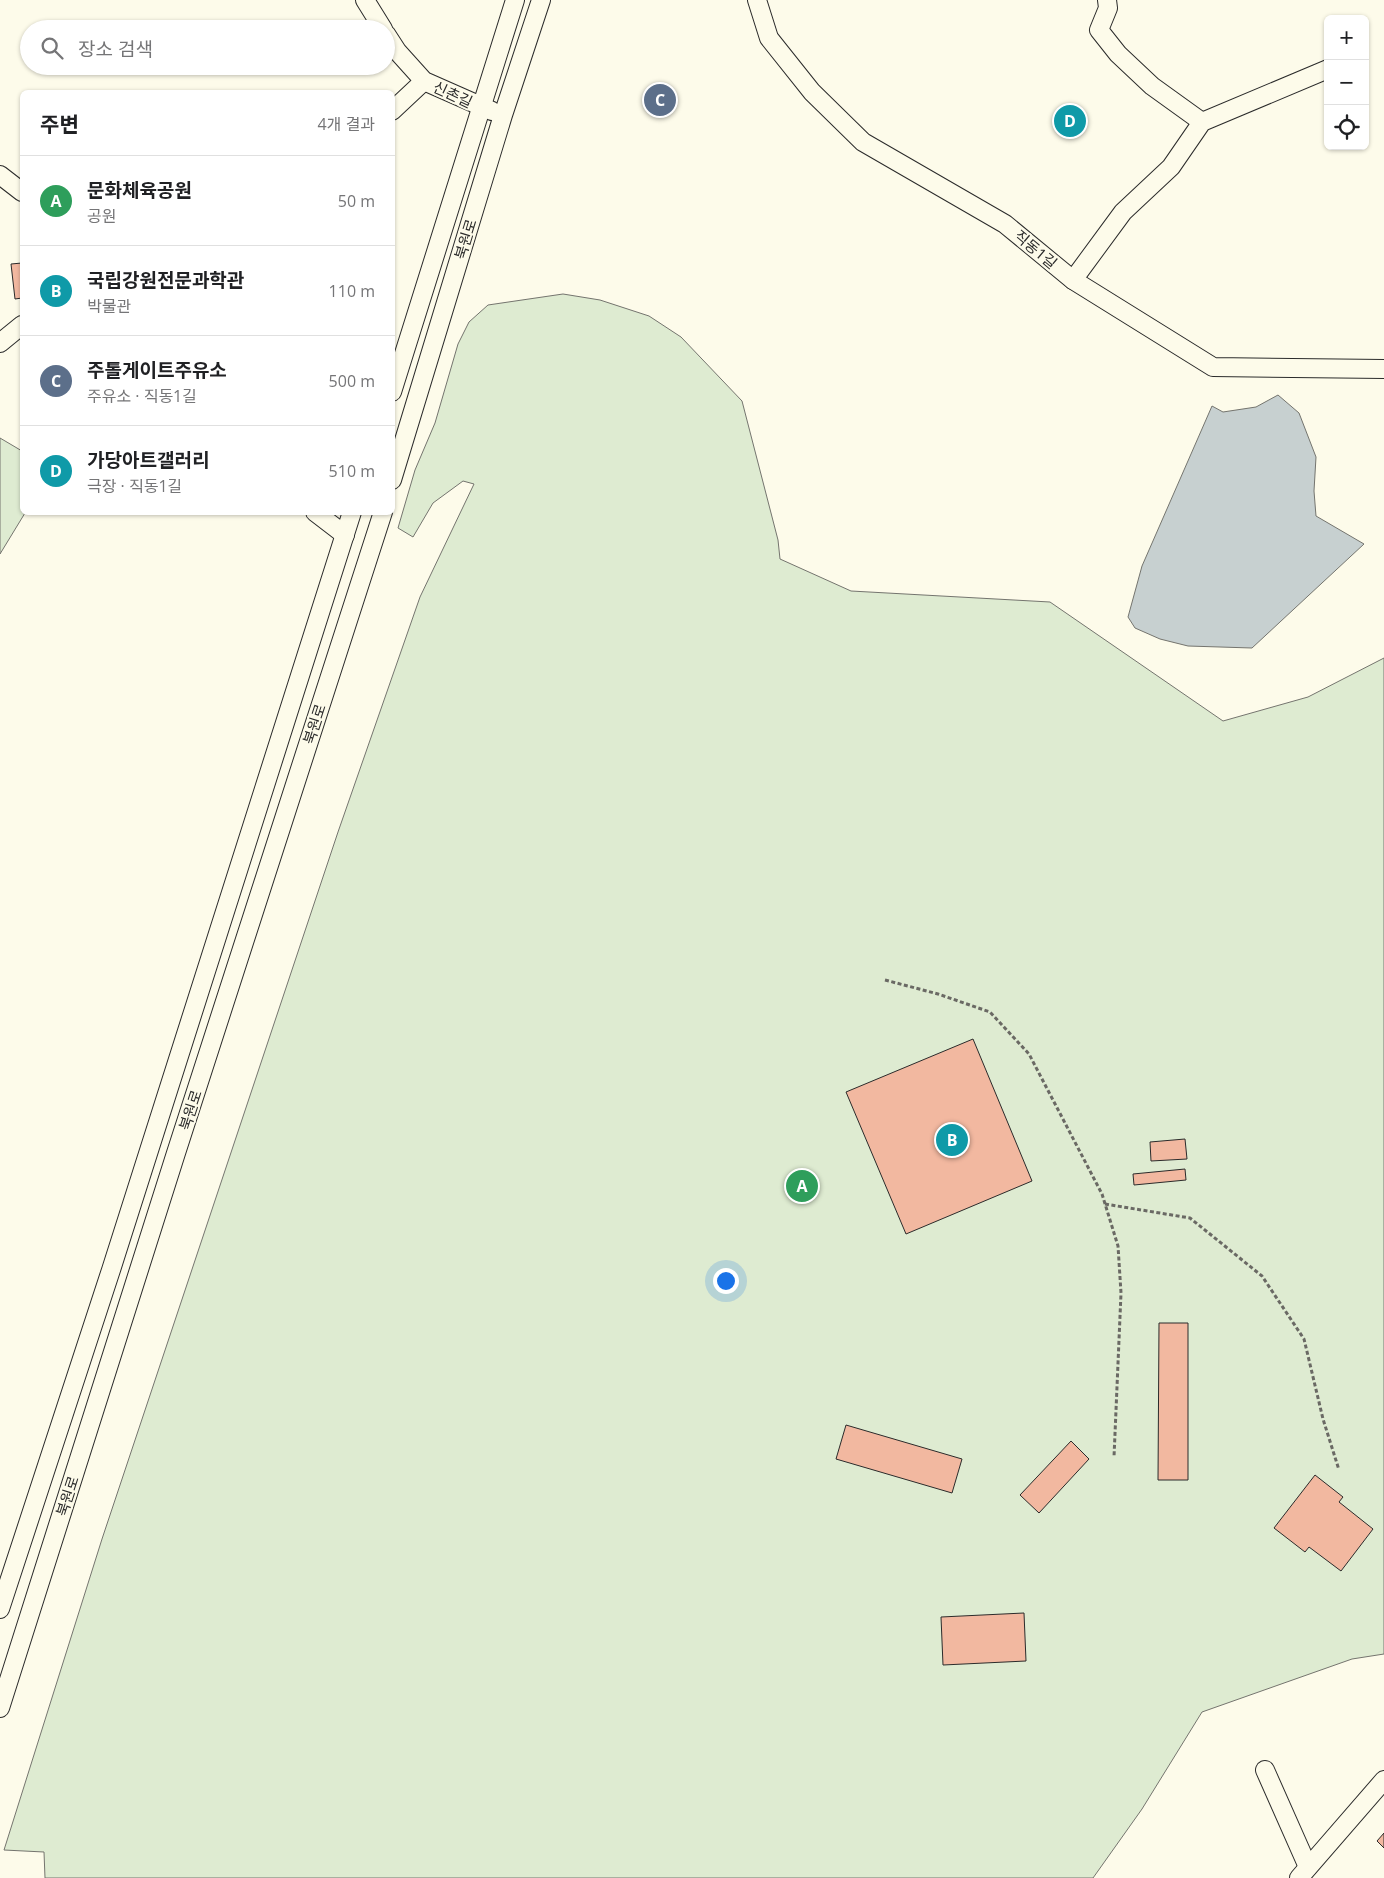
<!DOCTYPE html>
<html lang="ko">
<head>
<meta charset="utf-8">
<style>
  :root { --surface:#fff; --page:#f2f2f2; --text:#202124; --muted:#757577; --line:#e0e0e0; --accent:#111827 }
  body { margin:0; font-family:"Open Sans","Noto Sans KR",sans-serif; background:var(--page); color:var(--text) }
  .controls { position:absolute; right:15px; top:15px; display:grid; overflow:hidden; border-radius:8px; box-shadow:0 1px 4px #0004 }
  .controls button { width:45px; height:45px; display:grid; place-items:center; padding:0; border:0; border-bottom:1px solid var(--line); background:var(--surface); color:var(--text); font:25px sans-serif }
  .you { position:absolute; left:725px; top:1280px; width:18px; height:18px; margin:-12px; border:4px solid #fff; border-radius:50%; background:#1a73e8; box-shadow:0 0 0 8px #1a73e833 }
  .badge { display:grid; place-items:center; width:32px; height:32px; border-radius:50%; background:var(--accent); color:#fff; font-size:16px; font-weight:700 }
  .pin { position:absolute; translate:-50% -50%; border:2px solid #fff; box-shadow:0 1px 5px #0006 }
  .list { margin:0; padding:0; list-style:none }
  h2 { display:flex; justify-content:space-between; align-items:center; height:65px; margin:0; padding:0 20px; font-size:21px }
  h2 small { font-size:16px; font-weight:400; color:var(--muted) }
  .list li { display:grid; grid-template-columns:32px 1fr auto; gap:15px; align-items:center; box-sizing:border-box; height:90px; padding:0 20px; border-top:1px solid var(--line) }
  .list b { display:block; font-size:19px; white-space:nowrap }
  .list p { margin:0; font-size:16px; white-space:nowrap; color:var(--muted) }
  .list em { font-size:16px; font-style:normal; color:var(--muted) }
  .icon { flex:none; width:28px; height:28px; fill:none; stroke:currentColor; stroke-width:2; stroke-linecap:round; stroke-linejoin:round }
  .map { position:relative; flex:none; width:1384px; height:1878px; overflow:hidden }
  .search { position:absolute; background:var(--surface); box-shadow:0 1px 4px #0004; left:20px; top:20px; width:375px; height:55px; display:flex; align-items:center; gap:12px; box-sizing:border-box; padding:0 18px; border-radius:28px; color:var(--muted); font-size:19px }
  .panel { position:absolute; background:var(--surface); box-shadow:0 1px 4px #0004; left:20px; top:90px; width:375px; height:425px; border-radius:8px }
  .map>svg:first-child { display:block }
</style>
</head>
<body>
<div class="map">
<svg width="1384" height="1878" viewBox="0 0 1384 1878">
  <rect width="100%" height="100%" fill="#fdfbea"/>
  <g fill="#deebd1" stroke="#74746e">
    <path d="M563,294L600,300L649,316L681,337L742,401L778,540L780,559L851,591L1050,602L1223,721L1308,697L1384,658V1654L1352,1659L1202,1712L1142,1809L1093,1878H45L44,1852L4,1850L102,1539L338,832L420,597L474,484L463,481L433,503L413,537L398,528L415,470L435,423L458,344L469,322L488,305Z"/>
    <path d="M0,438L22,451V512L25,513L0,554Z"/>
  </g>
  <path fill="#c7d0d0" stroke="#74746e" d="M1278,395L1299,413L1316,457L1314,491L1316,516L1364,544L1252,648L1188,646L1160,639L1135,628L1128,617L1142,566L1212,406L1223,412L1256,407Z"/>
  <g fill="#f2b8a0" stroke="#2b2b2b">
    <path d="M22,263V298L15,299L11,264Z"/>
    <path d="M973,1039L1032,1181L906,1234L846,1092Z"/>
    <path d="M1185,1139L1187,1159L1151,1161L1150,1142Z"/>
    <path d="M1185,1169L1186,1180L1134,1185L1133,1174Z"/>
    <path d="M1159,1323H1188V1480H1158Z"/>
    <path d="M846,1425L962,1459L952,1493L836,1459Z"/>
    <path d="M1071,1441L1089,1459L1039,1513L1020,1495Z"/>
    <path d="M1315,1475L1343,1497L1339,1502L1373,1529L1341,1571L1309,1547L1305,1552L1274,1528Z"/>
    <path d="M1024,1613L1026,1661L943,1665L941,1617Z"/>
    <path d="M1384,1833V1848L1377,1841Z"/>
  </g>
  <g fill="none" stroke-linecap="round" stroke-linejoin="round">
    <g stroke="#2b2b2b" stroke-width="20">
      <g id="minor">
        <path d="M365,0L383,29"/>
        <path d="M757,0L769,38L812,92L863,142L1005,224L1073,280L1213,367L1384,369"/>
        <path d="M1107,0L1108,8L1099,30L1118,54L1152,86L1202,122"/>
        <path d="M386,34L397,51L424,81L492,111"/>
        <path d="M392,111L424,81"/>
        <path d="M0,175L22,192"/>
        <path d="M1073,280L1123,212L1171,167L1202,122L1328,69"/>
        <path d="M0,343L22,325"/>
        <path d="M392,392L515,0"/>
        <path d="M392,480L503,115L541,0"/>
        <path d="M315,512L345,535"/>
        <path d="M0,1609L111,1270L352,512"/>
        <path d="M0,1708L176,1153L383,512"/>
        <path d="M1265,1770L1308,1867"/>
        <path d="M1299,1878L1384,1780"/>
      </g>
    </g>
    <g stroke="#6a6964" stroke-width="3" stroke-dasharray="4 2.5" stroke-linecap="butt">
      <path d="M885,980L938,994L990,1012L1029,1054L1102,1194L1118,1246L1121,1293L1114,1457"/>
      <path d="M1105,1204L1190,1218L1262,1276L1304,1339L1323,1419L1339,1470"/>
    </g>
    <use href="#minor" stroke="#fdfbea" stroke-width="18"/>
  </g>
  <g text-anchor="middle" dominant-baseline="central" stroke-width="4" stroke-linejoin="round" paint-order="stroke">
    <g font-size="15" fill="#2b2b2b" stroke="#fdfbea">
      <text transform="translate(453 94) rotate(25)">신촌길</text>
      <text transform="translate(465 239) rotate(-73)">북원로</text>
      <text transform="translate(1036 249) rotate(40)">직동1길</text>
      <text transform="translate(314 724) rotate(-72)">북원로</text>
      <text transform="translate(190 1110) rotate(-72)">북원로</text>
      <text transform="translate(67 1496) rotate(-72)">북원로</text>
    </g>
  </g>
</svg>
<div class="controls">
<button>+</button>
<button>−</button>
<button><svg class="icon" aria-label="locate" viewBox="0 0 24 24"><circle cx="12" cy="12" r="6"/><path d="M12 2v4M12 18v4M2 12h4M18 12h4"/></svg></button>
</div>
<div class="you"></div>
<div class="pin badge" style="left:802px;top:1186px;background:#2e9e5b">A</div>
<div class="pin badge" style="left:952px;top:1140px;background:#0f9aa8">B</div>
<div class="pin badge" style="left:660px;top:100px;background:#5c6f8a">C</div>
<div class="pin badge" style="left:1070px;top:121px;background:#0f9aa8">D</div>
<div class="search"><svg class="icon" aria-label="search" viewBox="0 0 24 24"><circle cx="10" cy="10" r="6"/><path d="M15 15l6 6"/></svg>장소 검색</div>
<section class="panel">
<h2>주변<small>4개 결과</small></h2>
<ul class="list">
<li><span class="badge" style="background:#2e9e5b">A</span><div><b>문화체육공원</b><p>공원</p></div><em>50 m</em></li>
<li><span class="badge" style="background:#0f9aa8">B</span><div><b>국립강원전문과학관</b><p>박물관</p></div><em>110 m</em></li>
<li><span class="badge" style="background:#5c6f8a">C</span><div><b>주톨게이트주유소</b><p>주유소 · 직동1길</p></div><em>500 m</em></li>
<li><span class="badge" style="background:#0f9aa8">D</span><div><b>가당아트갤러리</b><p>극장 · 직동1길</p></div><em>510 m</em></li>
</ul>
</section>
</div>
</body>
</html>
